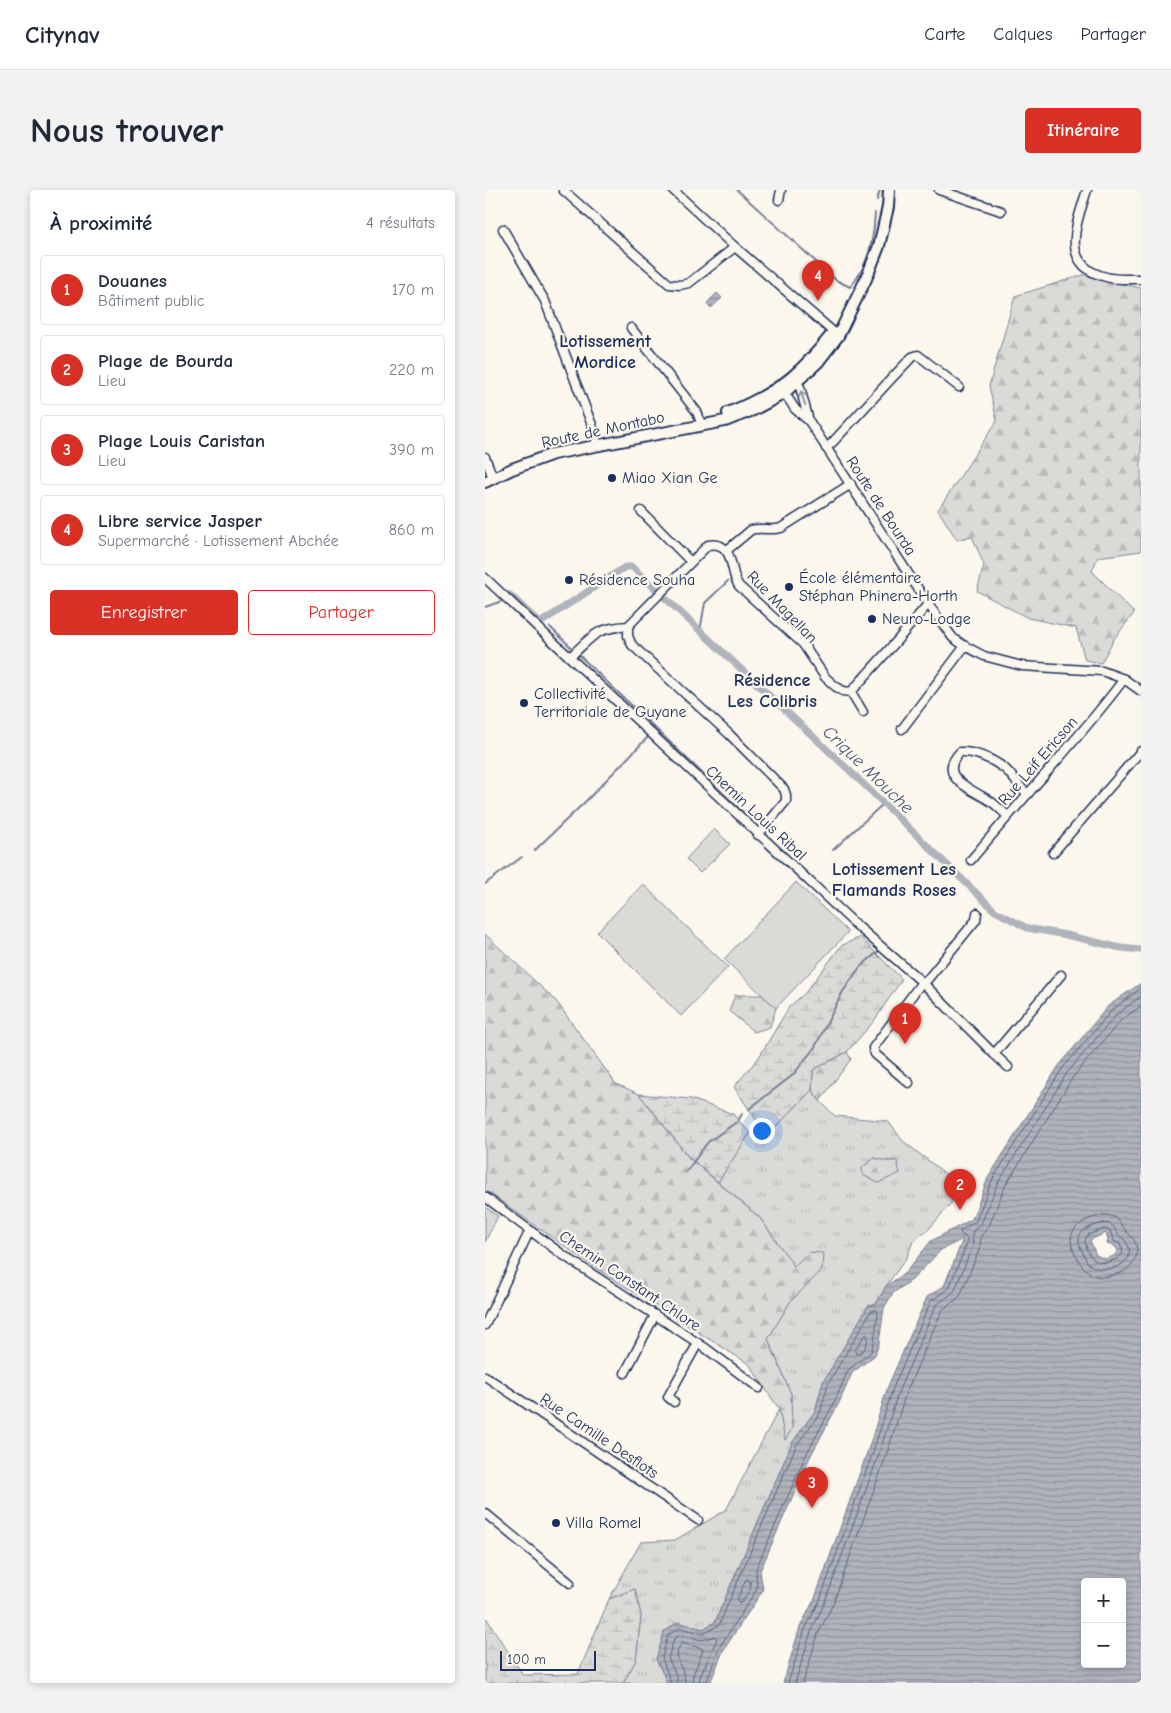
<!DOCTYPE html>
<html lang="fr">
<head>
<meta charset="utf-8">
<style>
  :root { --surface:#fff; --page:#f2f2f3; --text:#1f2937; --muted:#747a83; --line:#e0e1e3; --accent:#d93025 }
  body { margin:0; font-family:"Comic Neue",sans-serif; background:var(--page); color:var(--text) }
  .controls { position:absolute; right:15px; bottom:15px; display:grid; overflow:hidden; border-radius:5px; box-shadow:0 2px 8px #0003 }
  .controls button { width:45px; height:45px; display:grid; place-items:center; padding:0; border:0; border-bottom:1px solid var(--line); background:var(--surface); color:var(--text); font:25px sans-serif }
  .scale { position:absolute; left:15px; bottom:12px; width:96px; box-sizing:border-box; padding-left:5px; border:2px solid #1b2f5e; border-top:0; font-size:14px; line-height:18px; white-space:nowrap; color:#1b2f5e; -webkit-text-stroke:4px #fbf7ec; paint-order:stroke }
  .you { position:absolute; left:276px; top:940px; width:18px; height:18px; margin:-12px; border:4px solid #fff; border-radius:50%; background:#1a73e8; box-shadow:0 0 0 8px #1a73e833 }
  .badge { display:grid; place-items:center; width:32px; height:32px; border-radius:50%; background:var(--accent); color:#fff; font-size:16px; font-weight:700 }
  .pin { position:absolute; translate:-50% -41px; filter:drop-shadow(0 1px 2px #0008) }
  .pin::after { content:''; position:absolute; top:26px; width:18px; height:15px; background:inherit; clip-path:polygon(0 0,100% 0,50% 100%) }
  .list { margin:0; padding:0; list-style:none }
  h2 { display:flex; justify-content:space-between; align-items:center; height:65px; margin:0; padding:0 20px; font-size:21px }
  h2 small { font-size:16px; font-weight:400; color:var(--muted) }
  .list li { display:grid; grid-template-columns:32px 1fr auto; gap:15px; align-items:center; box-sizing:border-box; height:70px; margin:0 10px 10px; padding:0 10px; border:1px solid var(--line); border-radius:5px }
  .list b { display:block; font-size:19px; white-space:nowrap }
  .list p { margin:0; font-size:16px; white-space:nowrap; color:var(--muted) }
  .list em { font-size:16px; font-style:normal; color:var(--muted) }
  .actions { display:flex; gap:10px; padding:15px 20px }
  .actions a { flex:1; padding:11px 0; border:1px solid var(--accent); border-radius:5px; text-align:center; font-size:18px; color:var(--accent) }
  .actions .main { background:var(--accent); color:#fff }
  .map { position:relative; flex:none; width:656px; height:1493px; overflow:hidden; border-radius:5px }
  header { display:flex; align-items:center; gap:30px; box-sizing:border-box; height:70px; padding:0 25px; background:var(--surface); border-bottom:1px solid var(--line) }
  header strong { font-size:24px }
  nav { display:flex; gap:28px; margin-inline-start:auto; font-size:18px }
  .intro { display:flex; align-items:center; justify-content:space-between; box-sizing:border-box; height:120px; padding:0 30px }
  h1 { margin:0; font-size:35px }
  .button { padding:12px 22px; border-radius:5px; background:var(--accent); color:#fff; font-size:18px; font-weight:700 }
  main { display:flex; gap:30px; padding:0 30px }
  aside { flex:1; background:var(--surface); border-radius:5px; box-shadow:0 2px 8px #0003 }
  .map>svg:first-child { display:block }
</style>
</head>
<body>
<header>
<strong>Citynav</strong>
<nav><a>Carte</a><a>Calques</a><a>Partager</a></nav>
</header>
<div class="intro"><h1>Nous trouver</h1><a class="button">Itinéraire</a></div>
<main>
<aside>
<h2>À proximité<small>4 résultats</small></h2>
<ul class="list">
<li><span class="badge">1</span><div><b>Douanes</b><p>Bâtiment public</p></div><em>170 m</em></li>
<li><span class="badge">2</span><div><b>Plage de Bourda</b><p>Lieu</p></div><em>220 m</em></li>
<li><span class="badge">3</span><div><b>Plage Louis Caristan</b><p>Lieu</p></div><em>390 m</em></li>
<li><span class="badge">4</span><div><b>Libre service Jasper</b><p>Supermarché · Lotissement Abchée</p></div><em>860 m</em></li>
</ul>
<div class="actions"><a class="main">Enregistrer</a><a>Partager</a></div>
</aside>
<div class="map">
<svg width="656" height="1493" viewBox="0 0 656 1493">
  <defs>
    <pattern id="grass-tufts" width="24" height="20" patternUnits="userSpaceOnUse" patternTransform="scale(1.25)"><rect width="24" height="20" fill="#dadad7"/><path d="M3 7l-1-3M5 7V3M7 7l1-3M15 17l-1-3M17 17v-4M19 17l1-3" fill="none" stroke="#babbbb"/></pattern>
    <pattern id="forest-firs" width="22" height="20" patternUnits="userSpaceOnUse" patternTransform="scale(1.25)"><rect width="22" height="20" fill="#dadad7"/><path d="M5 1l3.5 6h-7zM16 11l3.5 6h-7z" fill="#babbbb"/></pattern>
    <pattern id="wetland-marsh" width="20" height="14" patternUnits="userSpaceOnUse" patternTransform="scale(1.25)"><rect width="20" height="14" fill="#dadad7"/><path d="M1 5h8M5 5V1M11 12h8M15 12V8" fill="none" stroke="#babbbb"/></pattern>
    <pattern id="water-rules" width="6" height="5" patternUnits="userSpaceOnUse" patternTransform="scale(1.25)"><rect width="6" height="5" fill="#afb3bb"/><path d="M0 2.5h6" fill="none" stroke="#8e929b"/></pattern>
  </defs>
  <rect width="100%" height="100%" fill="#fbf7ec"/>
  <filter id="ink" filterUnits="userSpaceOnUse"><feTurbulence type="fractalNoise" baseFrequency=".02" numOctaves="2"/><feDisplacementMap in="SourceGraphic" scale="10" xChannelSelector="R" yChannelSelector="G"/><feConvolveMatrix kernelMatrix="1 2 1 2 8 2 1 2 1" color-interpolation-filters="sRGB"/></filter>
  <g filter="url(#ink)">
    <path fill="url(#grass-tufts)" stroke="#7a849a" fill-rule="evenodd" d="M327,900L335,911L350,926L403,931L418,951L462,985L467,1012L444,1039L428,1051L422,1067L401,1096L391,1114L383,1116L338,1192L330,1221L307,1253L230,1432L218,1439L193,1433L171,1469L182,1492L180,1493H138L151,1470L156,1425L150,1399L124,1409L156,1352L190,1350L241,1320L294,1219L300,1249L307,1239L306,1204L283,1149L305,1112L337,1080L309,1076L275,1028L233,992L265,943L282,946ZM389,968L401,971H411L377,978Z"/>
    <g fill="url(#forest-firs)" stroke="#7a849a">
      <path d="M598,85L656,98V361L613,367L607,381L649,423L629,449L616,473L600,470L591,438L543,428L492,401L499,375L487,346L472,350L453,320L512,231L504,196L530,106Z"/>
      <path d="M0,744L71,811L131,894L154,904L204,968L275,1028L309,1076L324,1062L338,1063L337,1080L305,1112L283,1149L306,1204L307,1239L300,1250L294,1219L264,1174L112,1079L0,1000Z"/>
      <path d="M250,805H278L291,818L285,837L269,842L244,821Z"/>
      <path d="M362,862L366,869L335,911L327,900L328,880Z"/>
      <path d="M389,968L401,971H412L415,983L393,993L378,985L377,978Z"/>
    </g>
    <g fill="url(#wetland-marsh)" stroke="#7a849a">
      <path d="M375,747L417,789L389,831L362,862L328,880L327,900L282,946L249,897L274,867L304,817L320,803L356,756Z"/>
      <path d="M154,904L206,909L248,924L265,943L233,992L203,966Z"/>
      <path d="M150,1399L156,1425L151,1470L138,1493H0V1426L38,1485L93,1484L124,1409Z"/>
    </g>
    <g fill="#dadad7" stroke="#7a849a">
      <path d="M229,639L245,654L215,683L201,669Z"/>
      <path d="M311,692L363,742L291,818L239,769Z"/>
      <path d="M158,694L243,777L196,826L112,742Z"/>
      <path d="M0,1017L13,1026L0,1052Z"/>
    </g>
    <g fill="url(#water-rules)" stroke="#747e96" fill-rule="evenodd">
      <path d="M232,103L237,108L226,118L222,113Z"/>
      <path d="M656,793V1493H298L315,1437L330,1408L383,1260L403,1196L442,1107L459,1096L478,1049L456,1060L427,1090L408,1103L399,1118L394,1153L390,1165L367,1183L354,1213L324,1269L275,1381L278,1400L238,1461L225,1493H180L182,1492L171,1469L179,1442L193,1432L218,1439L230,1432L307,1253L330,1221L338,1192L383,1116L391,1114L401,1096L420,1083L446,1051L487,1029L503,988L573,877L623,816ZM621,1043L623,1049L622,1054L631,1057L633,1061L629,1066L620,1069L611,1065L605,1050ZM600,1392H637V1474H600Z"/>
    </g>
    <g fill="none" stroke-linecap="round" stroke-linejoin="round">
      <g stroke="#566483" stroke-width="1">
        <path d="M618,1025C634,1025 633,1032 641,1041C647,1047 652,1052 652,1061C652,1069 647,1075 641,1080C638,1083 634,1083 631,1084C611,1092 600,1083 591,1066C577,1041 595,1030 618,1025Z"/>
        <path d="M619,1033C630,1033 629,1040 635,1047C637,1048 640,1049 641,1052C656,1073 619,1088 603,1073C600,1070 600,1066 598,1063C586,1042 602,1037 619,1033Z"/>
        <path d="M620,1039L625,1041L629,1051L635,1054L638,1062C636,1068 632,1069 626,1071C610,1077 602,1065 600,1050L603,1045Z"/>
        <path d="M382,1145L383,1148C382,1155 379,1163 371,1164L370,1160L379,1146Z"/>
        <path d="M263,1389L265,1391L266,1398L257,1412L254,1413L252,1409L261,1390Z"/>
        <path d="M186,1493L177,1468L183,1445L195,1438L218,1444L234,1435L311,1256L335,1223L343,1194L386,1121L392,1120L393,1123L389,1152L386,1162L363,1180L350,1211L320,1267L271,1379L272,1399L234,1458L221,1493"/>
        <path d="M192,1493V1487L183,1468L189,1449L195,1445L217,1450L230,1446L232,1449L215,1487L214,1493"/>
        <path d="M200,1493C200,1477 185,1468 197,1453L216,1458L218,1460L208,1485L207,1493"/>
        <path d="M303,1493L320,1439L335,1410L388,1262L408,1198L446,1111L464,1098L482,1053V1048L476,1044L475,1041L491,1031L507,990L577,879L627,820L656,798"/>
        <path d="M310,1493L326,1442L340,1412L394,1264L414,1200L451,1115L465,1105L470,1100L488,1055L487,1042L496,1034L513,993L582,883L631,825L656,806"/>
        <path d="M318,1493L333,1444L348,1414L401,1266L421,1203L457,1120L471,1110L475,1106L495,1058L496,1046L504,1036L520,996L588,887L636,830L656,816"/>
      </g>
      <g stroke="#747e96" stroke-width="2">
        <path d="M252,0L351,90L365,97C383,77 389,49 390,23"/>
        <path d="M392,10L395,0"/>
        <path d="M0,417L17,411"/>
        <path d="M65,437L88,459"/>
        <path d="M215,441L220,413L243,391"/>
        <path d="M94,465L266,630"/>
        <path d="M50,660L100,612L162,548"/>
        <path d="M348,660L399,613"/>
        <path d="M0,694L37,667"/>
        <path d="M264,919L308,885L330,857L357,803L375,777L395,760"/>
        <path d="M201,982L223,952L253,931L257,924"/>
      </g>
      <path stroke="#afb3bb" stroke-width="7" d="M25,405L55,433L140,377H147L364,580L510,721L542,738L581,745L636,758L656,760"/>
      <g stroke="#1b2f5e" stroke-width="11">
        <g id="minor">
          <path d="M78,0L184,94L195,95L204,93L250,57"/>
          <path d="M188,0L250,57L353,146"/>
          <path d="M454,0L516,21"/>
          <path d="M602,0C592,33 573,75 621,87C632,90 645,89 656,89"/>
          <path d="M294,10L296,0"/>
          <path d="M18,39L60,111L110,243L112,255"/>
          <path d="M146,138L212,222L217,235"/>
          <path d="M309,189L315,197L324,231"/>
          <path d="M297,199L310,219L324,231L443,414L468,448L480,456L499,466L537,476L617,481L639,489L656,501"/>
          <path d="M341,258L346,254L407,188L427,167L433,165L474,197"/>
          <path d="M0,267L8,288"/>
          <path d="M156,321L206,372"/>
          <path d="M241,361L266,340C275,337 286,341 296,338L366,294"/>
          <path d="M0,388L369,733L437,792L509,864L523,877"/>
          <path d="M143,436V446L147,455L244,544L299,599L301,605V611L273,645"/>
          <path d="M85,467C108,446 110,438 143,436L223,355C251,350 244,384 254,396L318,454L340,487L350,496L358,501L366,502L378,522"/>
          <path d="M366,502L410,453L443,414"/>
          <path d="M417,539L480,456"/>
          <path d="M523,626C518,622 513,617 508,613C491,600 449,589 475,562C489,561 507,569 519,578C528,585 533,597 543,604"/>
          <path d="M568,663L656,561"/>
          <path d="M486,670C536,609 592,552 639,489"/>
          <path d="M509,864L576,785"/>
          <path d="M424,893L390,864L388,858L437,792L442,790L491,730L492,723"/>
          <path d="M0,1007L78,1065L219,1157L274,1198"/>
          <path d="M0,1135L45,1040"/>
          <path d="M140,1183L170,1125"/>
          <path d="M0,1186L213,1330"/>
          <path d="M189,1212L183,1207L213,1153"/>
          <path d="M0,1323L85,1393"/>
        </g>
      </g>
      <g stroke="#1b2f5e" stroke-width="14">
        <g id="major">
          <path d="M243,223C265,214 289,202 307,187C322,174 335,159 347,144"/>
          <path d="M0,292L27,279L68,264L240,231L268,220L298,204L333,172L353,146L381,89L394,56L403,17L404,0"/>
        </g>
      </g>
      <use href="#minor" stroke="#fbf7ec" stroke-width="8"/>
      <use href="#major" stroke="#fbf7ec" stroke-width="10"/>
    </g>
    <defs><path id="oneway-shaft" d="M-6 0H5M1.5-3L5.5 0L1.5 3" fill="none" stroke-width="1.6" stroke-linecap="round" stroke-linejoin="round" transform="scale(1.25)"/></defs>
    <use stroke="#8b93a5" href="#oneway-shaft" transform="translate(318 208) rotate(-107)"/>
  </g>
  <g fill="#1b2f5e" stroke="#fbf7ec" stroke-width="2">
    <circle cx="127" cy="288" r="5"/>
    <circle cx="84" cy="390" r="5"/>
    <circle cx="304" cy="397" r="5"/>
    <circle cx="387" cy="429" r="5"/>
    <circle cx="39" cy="513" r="5"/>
    <circle cx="71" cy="1333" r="5"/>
  </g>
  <g text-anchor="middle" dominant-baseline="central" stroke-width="4.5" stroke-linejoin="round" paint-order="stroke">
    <g font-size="16" fill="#1b2f5e" stroke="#fbf7ec">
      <text transform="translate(118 240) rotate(-12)">Route de Montabo</text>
      <text transform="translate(396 316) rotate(57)">Route de Bourda</text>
      <text transform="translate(297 417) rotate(46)">Rue Magellan</text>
      <text transform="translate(553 571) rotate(-49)">Rue Leif Ericson</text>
      <text transform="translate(271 623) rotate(43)">Chemin Louis Ribal</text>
      <text transform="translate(145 1091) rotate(34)">Chemin Constant Chlore</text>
      <text transform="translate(114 1246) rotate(34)">Rue Camille Desflots</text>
    </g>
    <g font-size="16" fill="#1b2f5e" stroke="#fbf7ec" text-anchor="start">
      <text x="137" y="288">Miao Xian Ge</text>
      <text x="314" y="388">École élémentaire<tspan x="314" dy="18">Stéphan Phinera-Horth</tspan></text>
      <text x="94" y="390">Résidence Souha</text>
      <text x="397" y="429">Neuro-Lodge</text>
      <text x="49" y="504">Collectivité<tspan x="49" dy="18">Territoriale de Guyane</tspan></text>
      <text x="81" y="1333">Villa Romel</text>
    </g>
    <g font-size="18" font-weight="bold" fill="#1b2f5e" stroke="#fbf7ec">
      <text x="120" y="151">Lotissement<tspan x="120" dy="21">Mordice</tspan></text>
      <text x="287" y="490">Résidence<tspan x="287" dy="21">Les Colibris</tspan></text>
      <text x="409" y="679">Lotissement Les<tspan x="409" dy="21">Flamands Roses</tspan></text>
    </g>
    <g font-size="18" font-style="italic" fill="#47577a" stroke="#fbf7ec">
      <text transform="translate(383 580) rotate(44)">Crique Mouche</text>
    </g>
  </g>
</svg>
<div class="controls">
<button>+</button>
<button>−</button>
</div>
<div class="scale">100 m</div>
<div class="you"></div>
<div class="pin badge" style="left:420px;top:854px">1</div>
<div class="pin badge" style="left:475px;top:1020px">2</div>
<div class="pin badge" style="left:327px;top:1318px">3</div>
<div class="pin badge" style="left:333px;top:111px">4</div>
</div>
</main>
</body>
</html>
